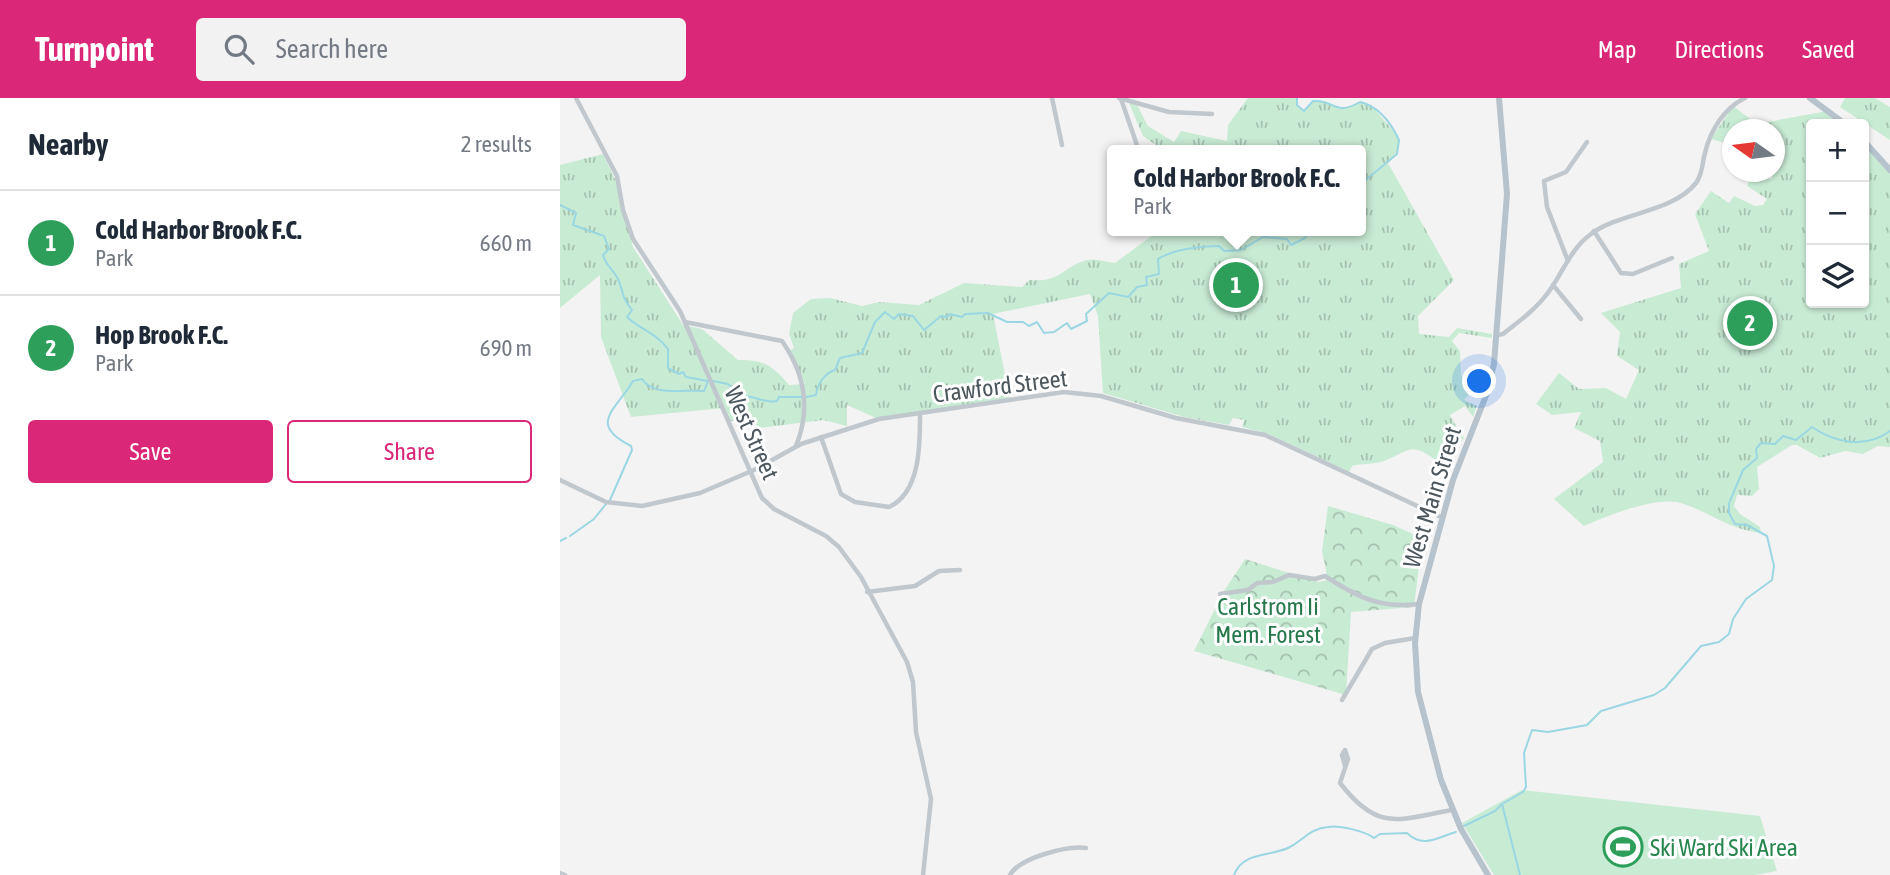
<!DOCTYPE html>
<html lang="en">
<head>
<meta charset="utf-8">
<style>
  :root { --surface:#fff; --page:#f2f2f3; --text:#1f2937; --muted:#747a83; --line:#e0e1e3; --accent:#db2777 }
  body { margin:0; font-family:"Asap Condensed",sans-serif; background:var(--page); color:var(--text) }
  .controls { position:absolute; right:21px; top:21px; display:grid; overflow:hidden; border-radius:7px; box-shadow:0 2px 5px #0004 }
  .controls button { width:63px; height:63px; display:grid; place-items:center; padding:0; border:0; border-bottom:2px solid var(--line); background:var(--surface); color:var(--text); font:35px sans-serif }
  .compass { position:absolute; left:1162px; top:21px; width:63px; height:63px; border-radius:50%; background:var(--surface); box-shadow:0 2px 5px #0004; rotate:284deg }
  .you { position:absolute; left:920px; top:284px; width:24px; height:24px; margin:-18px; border:5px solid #fff; border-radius:50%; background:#1a73e8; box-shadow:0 0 0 10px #1a73e833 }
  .badge { display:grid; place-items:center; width:46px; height:46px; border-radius:50%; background:var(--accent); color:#fff; font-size:23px; font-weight:700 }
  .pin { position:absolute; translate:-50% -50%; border:4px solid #fff; box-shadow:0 2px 7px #0006 }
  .popup { position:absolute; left:547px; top:47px; width:259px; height:91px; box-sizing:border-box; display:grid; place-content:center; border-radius:7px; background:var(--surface); filter:drop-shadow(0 2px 5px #0005); font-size:23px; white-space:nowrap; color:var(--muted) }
  .popup b { font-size:26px; color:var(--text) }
  .popup::after { content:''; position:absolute; left:50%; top:100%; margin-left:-14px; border:14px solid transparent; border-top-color:var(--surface) }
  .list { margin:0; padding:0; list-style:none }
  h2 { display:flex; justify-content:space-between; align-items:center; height:91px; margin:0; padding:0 28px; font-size:30px }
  h2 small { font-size:23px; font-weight:400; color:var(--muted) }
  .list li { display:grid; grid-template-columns:46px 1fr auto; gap:21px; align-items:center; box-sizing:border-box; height:105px; padding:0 28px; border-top:2px solid var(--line) }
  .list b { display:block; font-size:26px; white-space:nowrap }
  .list p { margin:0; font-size:23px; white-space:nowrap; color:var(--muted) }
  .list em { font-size:23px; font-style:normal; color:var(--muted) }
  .actions { display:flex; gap:14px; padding:21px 28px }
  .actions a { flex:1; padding:16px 0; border:2px solid var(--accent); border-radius:7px; text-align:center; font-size:24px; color:var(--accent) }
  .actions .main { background:var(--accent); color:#fff }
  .icon { flex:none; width:38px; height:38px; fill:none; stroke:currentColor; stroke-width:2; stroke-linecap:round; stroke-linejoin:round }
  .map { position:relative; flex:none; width:1330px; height:777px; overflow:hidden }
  header { display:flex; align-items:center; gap:42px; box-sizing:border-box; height:98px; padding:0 35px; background:var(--accent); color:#fff }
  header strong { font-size:33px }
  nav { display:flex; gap:38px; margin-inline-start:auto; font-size:24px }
  .search { width:490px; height:63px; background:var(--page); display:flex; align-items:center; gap:18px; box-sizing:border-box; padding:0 24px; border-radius:7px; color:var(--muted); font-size:26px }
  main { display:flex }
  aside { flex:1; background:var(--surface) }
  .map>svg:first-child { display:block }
</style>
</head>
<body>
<header>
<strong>Turnpoint</strong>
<div class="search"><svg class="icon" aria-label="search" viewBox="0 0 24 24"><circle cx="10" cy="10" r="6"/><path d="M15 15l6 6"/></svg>Search here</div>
<nav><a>Map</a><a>Directions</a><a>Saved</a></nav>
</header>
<main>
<aside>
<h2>Nearby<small>2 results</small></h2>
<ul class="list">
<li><span class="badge" style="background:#2e9e5b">1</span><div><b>Cold Harbor Brook F.C.</b><p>Park</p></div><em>660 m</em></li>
<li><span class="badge" style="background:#2e9e5b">2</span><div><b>Hop Brook F.C.</b><p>Park</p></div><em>690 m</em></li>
</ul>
<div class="actions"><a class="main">Save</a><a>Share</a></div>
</aside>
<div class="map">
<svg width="1330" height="777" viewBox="0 0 1330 777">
  <defs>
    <pattern id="forest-crowns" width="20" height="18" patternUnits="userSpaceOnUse" patternTransform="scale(1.75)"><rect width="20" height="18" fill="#c8ebd4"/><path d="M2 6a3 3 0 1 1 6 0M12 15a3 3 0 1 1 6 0" fill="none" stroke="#a5c1af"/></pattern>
    <pattern id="park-tufts" width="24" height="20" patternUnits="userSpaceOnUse" patternTransform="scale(1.75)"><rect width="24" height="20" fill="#c8ebd4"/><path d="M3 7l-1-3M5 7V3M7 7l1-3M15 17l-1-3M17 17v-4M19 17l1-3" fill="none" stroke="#a5c1af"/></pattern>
  </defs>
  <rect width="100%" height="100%" fill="#f4f3f3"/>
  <path fill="#c8ebd4" d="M962,692L1200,718L1217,773L1195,777H934L902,725Z"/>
  <path fill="url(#forest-crowns)" d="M768,408L833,427L866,442L860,459L854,509L791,514L786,597L634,553L664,493L685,461L758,484L768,482L762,453Z"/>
  <g fill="url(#park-tufts)">
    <path d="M688,0H737V7L743,12L753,3C775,1 774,19 800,4L811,7L836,36C842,49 836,57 828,65L894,182L858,218L859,236L889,239L897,230L932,236V240L899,235L892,243L900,253L901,278L914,280V291L904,302L917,308L913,319L905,308L890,317L896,328L893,335L904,339L901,345L896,343L878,364C850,343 852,352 824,363C813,367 802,365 792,368L789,374L709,336L682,329L684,322L673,320L669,327L624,319L543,295L538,218L530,196L433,216L450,302L316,320L287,307V328L263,322L201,330L188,322L170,323L164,310L71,319L41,239L40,177L0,210V67L43,56L57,85L73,149L123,227L142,231L178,262C203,261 213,268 229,287L245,286L229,253L234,250L229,236L233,215L251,201L270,200L302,208L319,204L359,207L404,185L462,189L469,182C502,185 501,169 527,162C535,160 546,164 555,165L598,133H800V52H603L583,38L569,5L577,7L588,28L614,44L621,33L667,43L668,27Z"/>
    <path d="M1285,0H1315L1330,9V42L1280,9Z"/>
    <path d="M1173,8L1197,26L1267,13L1283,26H1251V205H1304V47L1330,73V349L1318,348L1303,356L1285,353L1260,360L1237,347H1232L1197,369L1199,391L1192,398L1177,397L1174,408L1180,416L1200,429L1201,435C1168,431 1153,416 1124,406C1099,396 1047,418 1024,428L994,401L1043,364L1040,343L1014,330L1021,314L992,317L976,306L999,275L1019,291L1046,290L1066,301L1079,272L1057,258L1060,234L1041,215L1121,190L1119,166L1149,153L1135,116L1151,93L1169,105L1174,98L1195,108L1203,107L1207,101L1187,88L1192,77L1212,81L1214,32H1172V47L1151,41Z"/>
  </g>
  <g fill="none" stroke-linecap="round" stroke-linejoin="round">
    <g stroke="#9bd7e2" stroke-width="2">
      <path d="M737,0V7L744,13L753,3C775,1 774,19 800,4C818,8 831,25 839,42L837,56L802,85"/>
      <path d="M0,107L16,115L13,127L44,138L49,151L43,157C46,168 53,171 58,181C64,195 61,198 72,212L67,219C81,232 95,234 108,251V270L119,276L123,274L126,279L148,283L144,293C124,291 94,299 82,281L73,283C56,312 27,326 71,348L72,352L50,402"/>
      <path d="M153,283L168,286L182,298C195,297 203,306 217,303L219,299H243"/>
      <path d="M246,299L256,297C257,286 265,275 275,272L280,260L302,255L315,224L325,214L334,221L339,216L353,218L364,232L381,218L387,219L390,216L402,219L405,216L428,215L447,224H463L469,228L477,224L484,235L494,234L507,225L511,231L527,223L526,216L549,195L568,199L577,189L587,187L586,179L599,176L598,161C614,151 641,148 659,148L664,153L681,152L703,139L727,141L731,147L745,140L750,133"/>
      <path d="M1170,403L1183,372L1197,360L1196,351L1201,345L1215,346L1223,338L1236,342L1252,329C1275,345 1306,351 1330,333"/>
      <path d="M10,438L34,421L46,406"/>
      <path d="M0,443L6,440"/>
      <path d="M904,728L935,713L942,706"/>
      <path d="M674,777C683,753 711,759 730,749C743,742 751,730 768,729C779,727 805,733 814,740L820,736L847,735C863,751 878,739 896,734"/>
      <path d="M960,777L942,706L963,694L966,689L964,655L972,632L988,634L1027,627L1041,613L1094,597L1105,590L1141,548L1159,544L1169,536L1173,521L1186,501L1212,482L1214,468L1207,438L1187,427L1175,426L1169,415V405"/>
    </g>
    <g stroke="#c0c7cd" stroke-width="4.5">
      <path d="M16,0L57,78L63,112L73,141L120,213L202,400L214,411L266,438L279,449L301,479L347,564L353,584L356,634L371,701L363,777"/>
      <path d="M492,0L502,47"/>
      <path d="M559,0L609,14L652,16"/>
      <path d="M561,1L578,50"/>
      <path d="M1034,133L1061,175L1073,176L1112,160"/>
      <path d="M1008,163L987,109L984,83L1006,74L1027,44"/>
      <path d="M993,187L1021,221"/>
      <path d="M125,224L222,243C245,276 251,311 236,348"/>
      <path d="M937,237L943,236C958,224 975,212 987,196C1002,177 1010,151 1031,136C1060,114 1112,115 1136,85C1143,76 1142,65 1145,55C1150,33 1164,10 1185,0"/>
      <path d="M261,339L281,396L295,404L329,409C361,394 360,345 360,315"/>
      <path d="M0,382L46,404L82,408L140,395L194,372L241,346L319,321L504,294L541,298L616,320L705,337L883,420"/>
      <path d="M307,494L355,488L379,473L400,472"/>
      <path d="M660,496L688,492L697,485L713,484L729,477L755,481L765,478C797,499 821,511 859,506"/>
      <path d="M782,602L812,551L825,545L855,540"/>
      <path d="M785,668L782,657L785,652L788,661L780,685C818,734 837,722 892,712"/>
      <path d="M0,775L5,777"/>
      <path d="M450,777C459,760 508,747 526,750"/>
    </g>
    <g stroke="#b6c3cd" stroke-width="6">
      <path d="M1250,0L1285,26"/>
      <path d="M1304,43L1330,72"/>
      <path d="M928,777L901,731L881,682L858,594L855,545L859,506L893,382L927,295L934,266L947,96L939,0"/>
    </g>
  </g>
  <defs>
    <g id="stadium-ring" transform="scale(2.0125)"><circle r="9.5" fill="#fff" stroke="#2e9e5b" stroke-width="1.5"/><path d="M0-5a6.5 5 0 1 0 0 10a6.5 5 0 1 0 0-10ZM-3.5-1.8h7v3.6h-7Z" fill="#2e9e5b"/></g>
  </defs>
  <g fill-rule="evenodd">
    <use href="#stadium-ring" x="1063" y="749"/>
  </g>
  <g text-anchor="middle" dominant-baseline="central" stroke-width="6" stroke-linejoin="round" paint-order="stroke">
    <g font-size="24" fill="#4d575e" stroke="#fff">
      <text transform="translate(440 288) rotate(-7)">Crawford Street</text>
      <text transform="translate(192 335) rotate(66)">West Street</text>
      <text transform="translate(872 399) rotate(-73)">West Main Street</text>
    </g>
    <g font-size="24" fill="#25784a" stroke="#fff">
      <text x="708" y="508">Carlstrom Ii<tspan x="708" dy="28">Mem. Forest</tspan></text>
    </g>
    <g font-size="24" fill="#27864d" stroke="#fff" text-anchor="start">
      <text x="1090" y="749">Ski Ward Ski Area</text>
    </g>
  </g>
</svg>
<div class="controls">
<button>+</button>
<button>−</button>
<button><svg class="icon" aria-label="layers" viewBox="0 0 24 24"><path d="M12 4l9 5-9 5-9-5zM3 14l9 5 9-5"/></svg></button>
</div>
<svg class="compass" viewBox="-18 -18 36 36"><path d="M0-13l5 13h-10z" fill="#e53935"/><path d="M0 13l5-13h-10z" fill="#747a83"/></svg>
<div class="you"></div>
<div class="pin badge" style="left:676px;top:187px;background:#2e9e5b">1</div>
<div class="popup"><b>Cold Harbor Brook F.C.</b>Park</div>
<div class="pin badge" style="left:1190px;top:225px;background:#2e9e5b">2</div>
</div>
</main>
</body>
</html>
